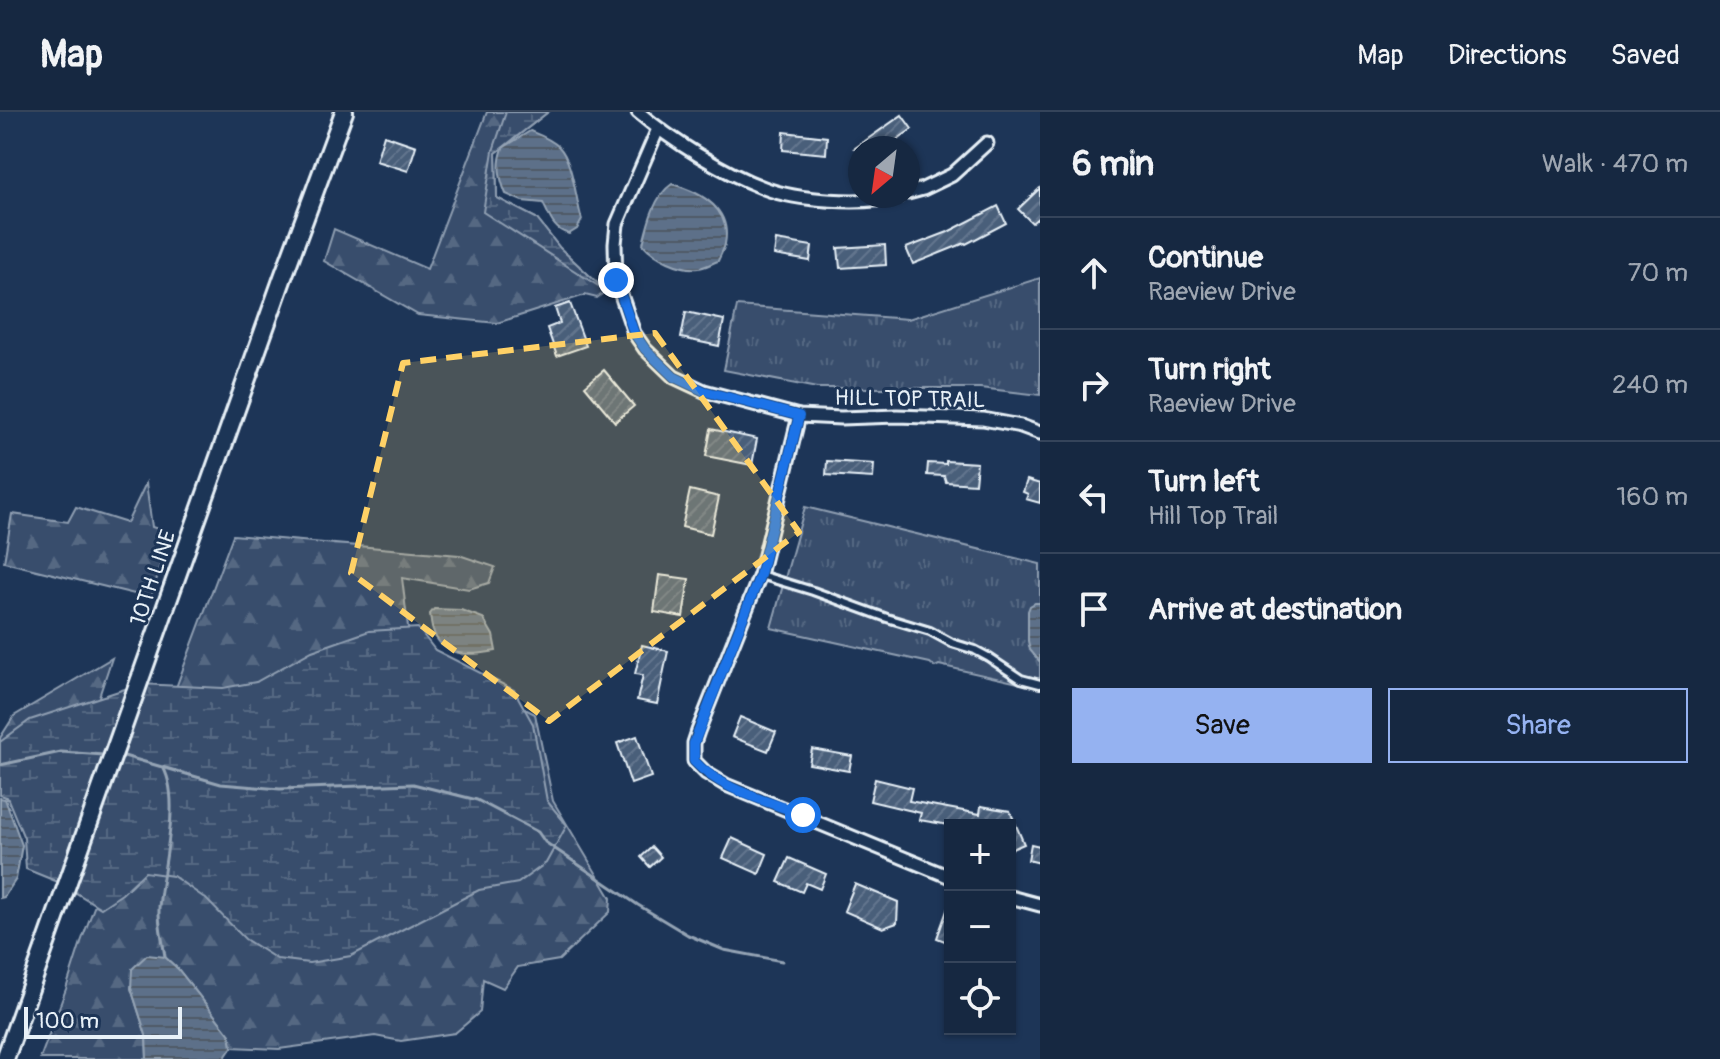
<!DOCTYPE html>
<html lang="en">
<head>
<meta charset="utf-8">
<style>
  :root { --surface:#162841; --page:#1f3048; --text:#f1f3f6; --muted:#9ea6b1; --line:#35445a; --accent:#95b2f1 }
  body { margin:0; font-family:Pangolin,sans-serif; background:var(--page); color:var(--text) }
  .controls { position:absolute; right:24px; bottom:24px; display:grid; overflow:hidden; border-radius:0px; box-shadow:0 2px 6px #0004 }
  .controls button { width:72px; height:72px; display:grid; place-items:center; padding:0; border:0; border-bottom:2px solid var(--line); background:var(--surface); color:var(--text); font:40px sans-serif }
  .compass { position:absolute; left:848px; top:24px; width:72px; height:72px; border-radius:50%; background:var(--surface); box-shadow:0 2px 6px #0004; rotate:209deg }
  .scale { position:absolute; left:24px; bottom:20px; width:158px; box-sizing:border-box; padding-left:8px; border:4px solid #e8f1f8; border-top:0; font-size:22px; line-height:28px; white-space:nowrap; color:#e8f1f8; -webkit-text-stroke:6px #1d3557; paint-order:stroke }
  .stop { position:absolute; width:24px; height:24px; margin:-18px; border:6px solid #1a73e8; border-radius:50%; background:#fff }
  .stop.end { background:#1a73e8; border-color:#fff; box-shadow:0 2px 8px #0008 }
  .list { margin:0; padding:0; list-style:none }
  h2 { display:flex; justify-content:space-between; align-items:center; height:104px; margin:0; padding:0 32px; font-size:34px }
  h2 small { font-size:26px; font-weight:400; color:var(--muted) }
  .list li { display:grid; grid-template-columns:52px 1fr auto; gap:24px; align-items:center; box-sizing:border-box; height:112px; padding:0 32px; border-top:2px solid var(--line) }
  .list b { display:block; font-size:30px; white-space:nowrap }
  .list p { margin:0; font-size:26px; white-space:nowrap; color:var(--muted) }
  .list em { font-size:26px; font-style:normal; color:var(--muted) }
  .actions { display:flex; gap:16px; padding:24px 32px }
  .actions a { flex:1; padding:18px 0; border:2px solid var(--accent); border-radius:0px; text-align:center; font-size:28px; color:var(--accent) }
  .actions .main { background:var(--accent); color:#111 }
  .icon { flex:none; width:44px; height:44px; fill:none; stroke:currentColor; stroke-width:2; stroke-linecap:round; stroke-linejoin:round }
  .map { position:relative; flex:none; width:1040px; height:947px; overflow:hidden }
  header { display:flex; align-items:center; gap:48px; box-sizing:border-box; height:112px; padding:0 40px; background:var(--surface); border-bottom:2px solid var(--line) }
  header strong { font-size:38px }
  nav { display:flex; gap:44px; margin-inline-start:auto; font-size:28px }
  main { display:flex }
  aside { flex:1; background:var(--surface) }
  .map>svg:first-child { display:block }
</style>
</head>
<body>
<header>
<strong>Map</strong>
<nav><a>Map</a><a>Directions</a><a>Saved</a></nav>
</header>
<main>
<div class="map">
<svg width="1040" height="947" viewBox="0 0 1040 947">
  <defs>
    <pattern id="grass-tufts" width="24" height="20" patternUnits="userSpaceOnUse" patternTransform="scale(2)"><rect width="24" height="20" fill="#374d6c"/><path d="M3 7l-1-3M5 7V3M7 7l1-3M15 17l-1-3M17 17v-4M19 17l1-3" fill="none" stroke="#546782"/></pattern>
    <pattern id="forest-firs" width="22" height="20" patternUnits="userSpaceOnUse" patternTransform="scale(2)"><rect width="22" height="20" fill="#374d6c"/><path d="M5 1l3.5 6h-7zM16 11l3.5 6h-7z" fill="#546782"/></pattern>
    <pattern id="wetland-marsh" width="20" height="14" patternUnits="userSpaceOnUse" patternTransform="scale(2)"><rect width="20" height="14" fill="#374d6c"/><path d="M1 5h8M5 5V1M11 12h8M15 12V8" fill="none" stroke="#546782"/></pattern>
    <pattern id="water-rules" width="6" height="5" patternUnits="userSpaceOnUse" patternTransform="scale(2)"><rect width="6" height="5" fill="#5d7089"/><path d="M0 2.5h6" fill="none" stroke="#505a66"/></pattern>
    <pattern id="building-hatch" width="6" height="6" patternUnits="userSpaceOnUse" patternTransform="scale(2)"><rect width="6" height="6" fill="#495e7a"/><path d="M-1 1l2-2M0 6l6-6M5 7l2-2" fill="none" stroke="#63768e"/></pattern>
  </defs>
  <rect width="100%" height="100%" fill="#1d3557"/>
  <filter id="ink" filterUnits="userSpaceOnUse"><feTurbulence type="fractalNoise" baseFrequency=".0125" numOctaves="2"/><feDisplacementMap in="SourceGraphic" scale="16" xChannelSelector="R" yChannelSelector="G"/><feConvolveMatrix kernelMatrix="1 2 1 2 8 2 1 2 1" color-interpolation-filters="sRGB"/></filter>
  <g filter="url(#ink)">
    <g fill="url(#grass-tufts)" stroke="#909fb2" stroke-width="2">
      <path d="M1040,166V283L980,276H817L724,258L737,194L908,207Z"/>
      <path d="M805,395L1040,452V576L939,553L935,555L930,551L771,516Z"/>
    </g>
    <g fill="url(#forest-firs)" stroke="#909fb2" stroke-width="2">
      <path d="M487,0H548L496,41L497,86L536,106L560,136L606,179L597,186L585,183L497,211L418,203L324,149L334,117L427,157Z"/>
      <path d="M146,371L152,415L170,421L151,486L4,450L12,402L68,410L76,395L127,411Z"/>
      <path d="M233,423L459,443L495,455L489,471L469,477L402,466L409,523L431,550L535,602L553,689L611,786L610,800L559,848L518,855L503,876L483,867L480,900L455,921L401,929L375,924L279,937L232,935L230,923L178,857L165,845L131,876L146,923L147,947H40L66,877L81,830Z"/>
      <path d="M112,546L50,730L15,692L0,681V626L14,604Z"/>
    </g>
    <g fill="url(#wetland-marsh)" stroke="#909fb2" stroke-width="2">
      <path d="M506,0H548L496,41L497,86L536,106L560,136L606,179L483,100L493,39Z"/>
      <path d="M418,516L435,538L514,578L533,612L547,689L567,713L546,751L518,771L479,778L351,844L309,851L277,847L245,827L206,787L173,764L145,760L122,782L101,796L58,770L26,757L24,726L7,685L0,683V630L30,608L140,572L223,576L256,570L312,539L369,519Z"/>
    </g>
    <g fill="url(#water-rules)" stroke="#95a4b5" stroke-width="2">
      <path d="M530,19C540,23 551,27 559,35C573,49 576,89 582,108L577,117L569,122C553,118 550,105 543,91L522,89L506,82C499,65 497,53 503,36Z"/>
      <path d="M672,72C700,80 732,96 725,132C724,137 720,144 718,149C712,151 704,156 698,156C680,158 655,146 643,132C648,111 654,84 672,72Z"/>
      <path d="M1035,491H1040V550L1030,538L1028,529V499L1030,494Z"/>
      <path d="M434,497L461,498L483,506L493,523L496,539C474,543 444,547 434,521C431,516 431,508 430,502Z"/>
      <path d="M0,686L5,687L22,733L16,767L4,785L0,786Z"/>
      <path d="M147,843L165,845L178,857L230,923L232,935L224,947H147L146,923L131,876L132,857Z"/>
    </g>
    <g fill="none" stroke-linecap="round" stroke-linejoin="round">
      <g stroke="#95a4b5" stroke-width="3">
        <path d="M124,644L221,672L280,677L413,672L477,688L538,720L545,730L638,793L688,823L724,838L782,849"/>
        <path d="M0,653L61,640L104,643"/>
        <path d="M163,655C182,689 162,757 159,796C158,811 163,829 165,845"/>
      </g>
    </g>
    <g fill="url(#building-hatch)" stroke="#e8f1f8" stroke-width="2">
      <path d="M902,3L912,17L885,36H855Z"/>
      <path d="M784,20L827,25L826,42L783,38Z"/>
      <path d="M384,23L416,34L408,59L376,49Z"/>
      <path d="M1040,76V104L1032,111L1018,97Z"/>
      <path d="M998,94L1006,111L966,132L965,131L913,152L906,136L948,120Z"/>
      <path d="M776,128L812,134L810,149L774,143Z"/>
      <path d="M885,133L886,153L840,156L838,136Z"/>
      <path d="M570,191L586,234L557,244L547,216L560,211L555,196Z"/>
      <path d="M686,200L724,208L719,234L681,226Z"/>
      <path d="M604,258L634,294L615,310L585,274Z"/>
      <path d="M711,317L757,327L752,353L706,344Z"/>
      <path d="M827,349L874,352L873,366L826,363Z"/>
      <path d="M946,349L977,351L975,372L946,370L944,364L927,363L928,351L946,352Z"/>
      <path d="M1027,368L1040,372V391L1026,387L1028,382L1023,380Z"/>
      <path d="M690,378L719,385L711,422L682,415Z"/>
      <path d="M659,463L689,467L683,505L654,500Z"/>
      <path d="M642,533L668,539L657,592L637,588L643,563L635,562Z"/>
      <path d="M740,605L776,620L768,639L732,625Z"/>
      <path d="M637,624L651,665L631,672L617,631Z"/>
      <path d="M812,637L852,644L849,659L809,652Z"/>
      <path d="M875,667L912,676L909,689L980,702L981,694L1010,699L1024,732L1010,738V713H949L919,708L921,701L870,689Z"/>
      <path d="M732,726L767,742L759,762L723,746Z"/>
      <path d="M1031,732L1040,734V751L1028,748Z"/>
      <path d="M652,735L661,745L650,755L641,745Z"/>
      <path d="M789,746L826,762L820,777L806,771L802,780L778,770Z"/>
      <path d="M855,772L898,790L897,811L883,816L844,799Z"/>
      <path d="M949,793H950V831L937,826Z"/>
    </g>
    <g fill="none" stroke-linecap="round" stroke-linejoin="round">
      <g stroke="#e8f1f8" stroke-width="12">
        <path id="lane" d="M760,463L813,479L887,506L930,519L952,531L975,538L988,545L1021,567L1040,572"/>
      </g>
      <g stroke="#e8f1f8" stroke-width="17">
        <g id="street">
          <path d="M638,0C672,29 722,60 764,76C797,89 864,93 898,84"/>
          <path d="M658,17L617,112L615,132L616,168L634,221L645,237L674,265L704,279L799,304L841,306L897,304L983,307L1021,314L1040,321"/>
          <path d="M908,81L923,77L952,63L987,31"/>
          <path d="M799,304L760,463L698,619L694,631V649L706,661L726,673L950,765"/>
          <path d="M1010,785L1040,793"/>
        </g>
      </g>
      <g stroke="#e8f1f8" stroke-width="22">
        <path id="secondary" d="M5,947L283,165L344,0"/>
      </g>
      <use href="#lane" stroke="#1d3557" stroke-width="6"/>
      <use href="#street" stroke="#1d3557" stroke-width="11"/>
      <use href="#secondary" stroke="#1d3557" stroke-width="16"/>
    </g>
  </g>
  <g fill="none" stroke-linecap="round" stroke-linejoin="round" filter="url(#ink)">
    <path stroke="#1a73e8" stroke-width="10" d="M616,168L634,221L645,237L674,265L704,279L799,304L760,463L694,631V649C722,679 766,688 803,703"/>
  </g>
  <path fill="#ffd166" fill-opacity="0.2" stroke="#ffd166" stroke-width="6" stroke-dasharray="16 10" stroke-linejoin="round" d="M655,221L799,420L549,609L351,461L403,251Z"/>
  <g text-anchor="middle" dominant-baseline="central" stroke-width="6" stroke-linejoin="round" paint-order="stroke">
    <g font-size="22" fill="#e8f1f8" stroke="#1d3557">
      <text transform="translate(910 287) rotate(1)">HILL TOP TRAIL</text>
      <text transform="translate(153 466) rotate(-71)">10TH LINE</text>
    </g>
  </g>
</svg>
<div class="controls">
<button>+</button>
<button>−</button>
<button><svg class="icon" aria-label="locate" viewBox="0 0 24 24"><circle cx="12" cy="12" r="6"/><path d="M12 2v4M12 18v4M2 12h4M18 12h4"/></svg></button>
</div>
<svg class="compass" viewBox="-18 -18 36 36"><path d="M0-13l5 13h-10z" fill="#e53935"/><path d="M0 13l5-13h-10z" fill="#9ea6b1"/></svg>
<div class="scale">100 m</div>
<div class="stop" style="left:803px;top:703px"></div>
<div class="stop end" style="left:616px;top:168px"></div>
</div>
<aside>
<h2>6 min<small>Walk · 470 m</small></h2>
<ul class="list">
<li><svg class="icon" aria-label="ahead" viewBox="0 0 24 24"><path d="M12 20V5M6 11l6-6 6 6"/></svg><div><b>Continue</b><p>Raeview Drive</p></div><em>70 m</em></li>
<li><svg class="icon" aria-label="right" viewBox="0 0 24 24"><path d="M7 20v-9h11M14 6l5 5-5 5"/></svg><div><b>Turn right</b><p>Raeview Drive</p></div><em>240 m</em></li>
<li><svg class="icon" aria-label="left" viewBox="0 0 24 24"><path d="M17 20v-9H6M10 6l-5 5 5 5"/></svg><div><b>Turn left</b><p>Hill Top Trail</p></div><em>160 m</em></li>
<li><svg class="icon" aria-label="arrive" viewBox="0 0 24 24"><path d="M6 21V4h12l-3 4 3 4H6"/></svg><div><b>Arrive at destination</b></div></li>
</ul>
<div class="actions"><a class="main">Save</a><a>Share</a></div>
</aside>
</main>
</body>
</html>
